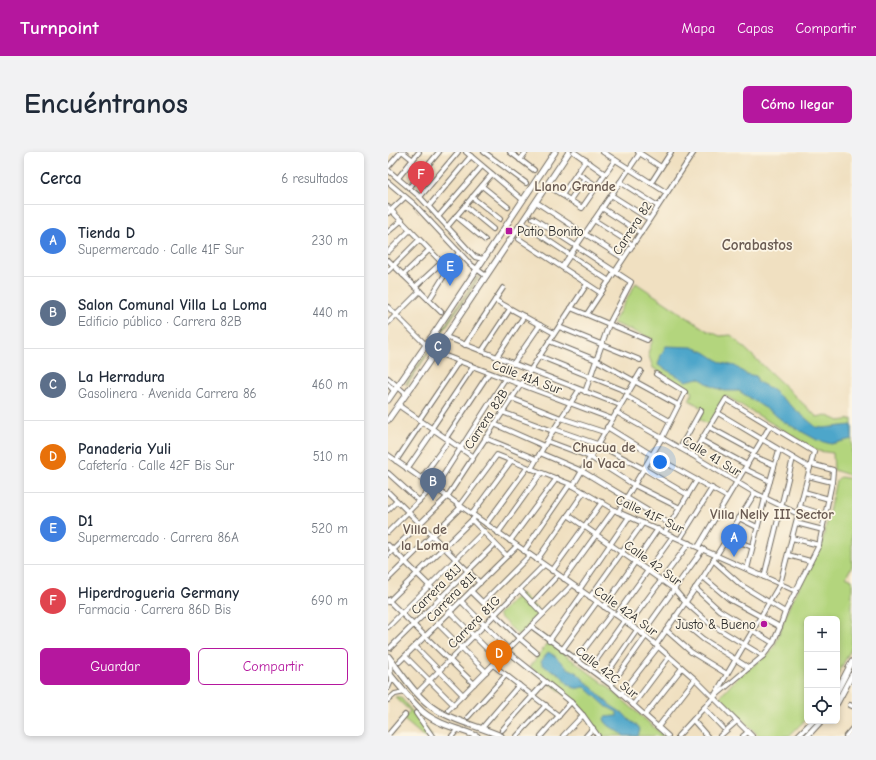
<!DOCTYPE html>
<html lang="es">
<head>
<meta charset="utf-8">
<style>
  :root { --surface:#fff; --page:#f2f2f3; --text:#1f2937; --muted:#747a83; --line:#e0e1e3; --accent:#b5179e }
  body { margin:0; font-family:"Comic Neue",sans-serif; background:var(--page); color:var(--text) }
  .controls { position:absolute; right:12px; bottom:12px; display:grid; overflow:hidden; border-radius:6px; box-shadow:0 2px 6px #0003 }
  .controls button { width:36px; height:36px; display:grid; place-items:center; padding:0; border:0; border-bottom:1px solid var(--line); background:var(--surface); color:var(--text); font:20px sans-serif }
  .you { position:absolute; left:272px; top:310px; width:14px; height:14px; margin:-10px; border:3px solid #fff; border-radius:50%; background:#1a73e8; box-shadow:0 0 0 6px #1a73e833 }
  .badge { display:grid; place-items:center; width:26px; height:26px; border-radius:50%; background:var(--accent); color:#fff; font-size:13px; font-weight:700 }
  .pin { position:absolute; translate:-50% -33px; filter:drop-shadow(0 1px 2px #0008) }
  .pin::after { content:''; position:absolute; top:21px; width:14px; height:12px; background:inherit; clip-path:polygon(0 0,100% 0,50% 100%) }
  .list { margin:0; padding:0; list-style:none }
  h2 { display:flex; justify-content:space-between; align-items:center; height:52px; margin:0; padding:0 16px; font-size:17px }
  h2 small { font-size:13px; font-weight:400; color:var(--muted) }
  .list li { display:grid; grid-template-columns:26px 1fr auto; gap:12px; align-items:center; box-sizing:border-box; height:72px; padding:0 16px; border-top:1px solid var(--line) }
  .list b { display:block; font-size:15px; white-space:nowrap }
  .list p { margin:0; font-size:13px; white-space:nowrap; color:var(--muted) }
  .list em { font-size:13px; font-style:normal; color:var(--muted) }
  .actions { display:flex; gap:8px; padding:12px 16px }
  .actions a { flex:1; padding:9px 0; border:1px solid var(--accent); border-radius:6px; text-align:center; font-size:14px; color:var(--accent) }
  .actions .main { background:var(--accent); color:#fff }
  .icon { flex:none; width:22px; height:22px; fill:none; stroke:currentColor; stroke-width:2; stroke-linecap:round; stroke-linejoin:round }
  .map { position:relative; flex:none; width:464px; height:584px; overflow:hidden; border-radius:6px }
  header { display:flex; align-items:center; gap:24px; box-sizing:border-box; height:56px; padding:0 20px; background:var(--accent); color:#fff }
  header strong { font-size:19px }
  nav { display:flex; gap:22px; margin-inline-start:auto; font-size:14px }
  .intro { display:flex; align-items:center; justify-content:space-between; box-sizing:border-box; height:96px; padding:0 24px }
  h1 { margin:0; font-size:28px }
  .button { padding:10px 18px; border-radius:6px; background:var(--accent); color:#fff; font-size:14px; font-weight:700 }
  main { display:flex; gap:24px; padding:0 24px }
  aside { flex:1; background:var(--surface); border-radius:6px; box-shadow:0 2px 6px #0003 }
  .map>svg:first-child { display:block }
</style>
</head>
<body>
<header>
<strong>Turnpoint</strong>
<nav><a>Mapa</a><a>Capas</a><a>Compartir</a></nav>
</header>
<div class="intro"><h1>Encuéntranos</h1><a class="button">Cómo llegar</a></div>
<main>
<aside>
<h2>Cerca<small>6 resultados</small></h2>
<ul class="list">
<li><span class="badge" style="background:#3f7fe0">A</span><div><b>Tienda D</b><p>Supermercado · Calle 41F Sur</p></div><em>230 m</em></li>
<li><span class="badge" style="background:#5c6f8a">B</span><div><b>Salon Comunal Villa La Loma</b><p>Edificio público · Carrera 82B</p></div><em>440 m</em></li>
<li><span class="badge" style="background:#5c6f8a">C</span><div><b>La Herradura</b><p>Gasolinera · Avenida Carrera 86</p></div><em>460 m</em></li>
<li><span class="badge" style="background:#e8710a">D</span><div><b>Panaderia Yuli</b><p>Cafetería · Calle 42F Bis Sur</p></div><em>510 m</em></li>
<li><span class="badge" style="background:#3f7fe0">E</span><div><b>D1</b><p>Supermercado · Carrera 86A</p></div><em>520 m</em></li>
<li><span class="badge" style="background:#e0444e">F</span><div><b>Hiperdrogueria Germany</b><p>Farmacia · Carrera 86D Bis</p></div><em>690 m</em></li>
</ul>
<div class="actions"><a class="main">Guardar</a><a>Compartir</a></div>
</aside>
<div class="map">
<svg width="464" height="584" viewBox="0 0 464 584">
  <rect width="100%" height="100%" fill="#fcf5e5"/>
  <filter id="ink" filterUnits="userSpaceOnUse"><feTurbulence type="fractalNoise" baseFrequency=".025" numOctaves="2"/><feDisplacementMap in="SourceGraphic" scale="8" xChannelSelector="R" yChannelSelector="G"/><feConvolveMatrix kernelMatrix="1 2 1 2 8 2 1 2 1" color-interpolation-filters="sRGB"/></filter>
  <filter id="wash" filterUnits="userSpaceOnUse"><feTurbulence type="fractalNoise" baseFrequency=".012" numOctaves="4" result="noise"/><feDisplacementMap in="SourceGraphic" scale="16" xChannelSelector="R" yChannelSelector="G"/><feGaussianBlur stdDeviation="0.9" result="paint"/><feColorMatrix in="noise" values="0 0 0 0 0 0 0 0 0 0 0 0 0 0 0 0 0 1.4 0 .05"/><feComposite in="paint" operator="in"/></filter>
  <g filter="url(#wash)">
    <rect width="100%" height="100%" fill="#f0e0c1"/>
    <g fill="#b3d57d" stroke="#6f8054">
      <path d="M90,124L91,125L19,233L18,232Z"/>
      <path d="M248,131L318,178L332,184L343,183L429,265L438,263L451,269L464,267V324L446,318L445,301L430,299L338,244L321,273L311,267L316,257L301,248L305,240L265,216L260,201L265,187L225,171Z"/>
      <path d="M452,325L464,327V414L458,425L464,428V495L449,524V467H419V566L401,584H371L332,545L349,526L382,501L387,493L401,455L434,391L448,329Z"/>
      <path d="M133,441L153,461L131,484L110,463Z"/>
      <path d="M160,490L219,534L276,584H213L196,560L182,547L142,515Z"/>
      <path d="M7,545H12L14,547L44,584H35L15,567L22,559Z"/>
    </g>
    <g fill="#4da6ca" stroke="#3c687a">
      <path d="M278,194L304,195L317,200L334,211L347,214L358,222L368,224L370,230L382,236L428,275L435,276L464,273V287L443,292L429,288L396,270L386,262L351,239H337L325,235L311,226L298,229L270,213L273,203Z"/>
      <path d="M160,500L167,504L178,515L188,520L222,553L236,562L241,568L250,574L252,578L250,584H236C230,577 219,576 216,567L217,565L229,564V560L219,555L197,535C194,535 190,537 187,536C180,535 175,524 170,521C163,517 157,517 153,510Z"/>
    </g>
  </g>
  <g filter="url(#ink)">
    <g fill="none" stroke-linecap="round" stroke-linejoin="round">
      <g stroke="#706a60" stroke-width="6">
        <g id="minor">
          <path d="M15,0L25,8"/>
          <path d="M78,0L135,48"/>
          <path d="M96,0L138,31"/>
          <path d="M122,0L146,18"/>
          <path d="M186,0L217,22"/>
          <path d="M215,0L279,41"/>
          <path d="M250,0L273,15"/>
          <path d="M132,8L138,0"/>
          <path d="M0,15L13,0"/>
          <path d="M0,18L32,45L87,105L95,107"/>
          <path d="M189,21L209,34"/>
          <path d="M10,26L31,0"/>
          <path d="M0,30L26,52L82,112L98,124"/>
          <path d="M232,30L270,54"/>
          <path d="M263,31L283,0"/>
          <path d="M159,33L194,56L227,8"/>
          <path d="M94,34L120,55"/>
          <path d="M21,36L51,0"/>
          <path d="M174,43L198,8"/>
          <path d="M223,43L261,67"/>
          <path d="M32,45L70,0"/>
          <path d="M84,45L112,67"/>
          <path d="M182,48L197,26"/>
          <path d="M148,50L189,77"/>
          <path d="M41,54L83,4"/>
          <path d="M77,54L105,77"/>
          <path d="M0,55L60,117"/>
          <path d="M214,56L253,81"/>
          <path d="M0,61L17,45"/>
          <path d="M68,64L97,88"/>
          <path d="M50,65L94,14"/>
          <path d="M145,66L243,130L221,172L197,240"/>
          <path d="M206,68L245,93"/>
          <path d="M134,71L221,129"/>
          <path d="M59,75L104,22"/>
          <path d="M0,80L14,68"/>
          <path d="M197,82L235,106"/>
          <path d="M131,87L213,141"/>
          <path d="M0,100L22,78"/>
          <path d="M0,108L53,160"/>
          <path d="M174,115L252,1"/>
          <path d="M0,119L31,88"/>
          <path d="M15,123L41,98"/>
          <path d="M27,135L53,111"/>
          <path d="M41,148L71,100"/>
          <path d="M107,148L166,181"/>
          <path d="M0,155L38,193"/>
          <path d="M183,156L259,188"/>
          <path d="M199,162L306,0"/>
          <path d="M0,171L32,139"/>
          <path d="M171,175L252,208"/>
          <path d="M58,185L232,253"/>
          <path d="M161,189L208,208L290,253"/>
          <path d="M77,193L115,136"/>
          <path d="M94,199L122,157"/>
          <path d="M47,200L224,267"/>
          <path d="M151,204L240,240"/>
          <path d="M109,205L136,164"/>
          <path d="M125,212L152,173"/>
          <path d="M0,226L18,242"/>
          <path d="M0,232L6,239"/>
          <path d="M238,244L282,269"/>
          <path d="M123,246L173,266L216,280"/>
          <path d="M10,253L85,305"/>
          <path d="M114,260L165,279"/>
          <path d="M228,260L304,303L367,341L410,362"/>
          <path d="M330,261L422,316"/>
          <path d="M31,268L71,209"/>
          <path d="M106,272L156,294"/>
          <path d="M219,275L264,303L339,345"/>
          <path d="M321,275L367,300"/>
          <path d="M44,276L85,215"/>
          <path d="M166,277L209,292L256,317L300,343"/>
          <path d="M58,286L101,221"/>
          <path d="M97,286L148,307"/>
          <path d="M313,288L359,313"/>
          <path d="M159,289L202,305L246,333L292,356"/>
          <path d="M292,296L313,258"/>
          <path d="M152,301L194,319L282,372"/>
          <path d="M0,303L258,484L307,527L364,584"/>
          <path d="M365,304L386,313"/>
          <path d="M8,309L34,270"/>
          <path d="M19,317L46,278"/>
          <path d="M143,317L166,277L191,238"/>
          <path d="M357,317L382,329"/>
          <path d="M0,321L31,349"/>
          <path d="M420,324L444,330"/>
          <path d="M33,327L61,288"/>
          <path d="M185,334L253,219"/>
          <path d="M47,336L117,227"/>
          <path d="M0,340L92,431"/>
          <path d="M416,340L441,347"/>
          <path d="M71,354L109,303L182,332L230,360L408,439"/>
          <path d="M412,355L437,363"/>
          <path d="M0,358L9,349"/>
          <path d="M230,360L274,286L297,240L268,222"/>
          <path d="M84,362L123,309"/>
          <path d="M180,363L286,437L297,450L321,471L375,504"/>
          <path d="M351,366L369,375"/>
          <path d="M84,368L119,404"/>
          <path d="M408,371L435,378"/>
          <path d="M98,372L139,316"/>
          <path d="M0,380L45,335"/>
          <path d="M277,380L309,328"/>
          <path d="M110,381L153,321"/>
          <path d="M340,385L364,395"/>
          <path d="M404,386L431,393"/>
          <path d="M292,387L324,336"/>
          <path d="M122,389L169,326"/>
          <path d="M0,393L65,457"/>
          <path d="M310,395L382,274"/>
          <path d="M136,399L182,332"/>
          <path d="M0,403L59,345L199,132"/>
          <path d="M400,403L422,409"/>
          <path d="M149,408L196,340"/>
          <path d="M325,408L353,433L397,460"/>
          <path d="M359,417L377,346L391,298"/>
          <path d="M164,419L214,350"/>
          <path d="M315,425L341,447L392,475"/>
          <path d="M376,425L405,306"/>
          <path d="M0,427L73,355"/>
          <path d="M176,427L226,358"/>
          <path d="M307,436L331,458L385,491"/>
          <path d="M132,438L155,462"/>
          <path d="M191,438L241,365"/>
          <path d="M83,439L130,485L149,501"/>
          <path d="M202,445L255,371"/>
          <path d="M0,448L86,532"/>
          <path d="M73,449L120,497"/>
          <path d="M0,450L87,365"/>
          <path d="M95,450L142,403"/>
          <path d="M144,451L170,423"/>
          <path d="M216,455L270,377"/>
          <path d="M62,460L110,508"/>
          <path d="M228,463L285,384"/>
          <path d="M287,464L315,487L361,516"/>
          <path d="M50,472L98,520"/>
          <path d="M241,472L301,391"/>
          <path d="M143,474L223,533L280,584"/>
          <path d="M0,475L96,379"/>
          <path d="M278,478L303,500L339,522"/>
          <path d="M254,482L315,397"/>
          <path d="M161,489L195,441"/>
          <path d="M268,493L315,425L367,341"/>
          <path d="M27,494L75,543"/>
          <path d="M2,496L107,392"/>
          <path d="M174,498L209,450"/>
          <path d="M119,499L183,550L195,563L210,584"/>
          <path d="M17,504L66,553"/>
          <path d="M188,508L224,461"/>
          <path d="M11,510L129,394"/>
          <path d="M105,513L171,564"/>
          <path d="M202,517L236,469"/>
          <path d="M215,527L249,478"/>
          <path d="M223,533L258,484"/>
          <path d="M0,536L3,529L2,508"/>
          <path d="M29,541L156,413"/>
          <path d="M233,542L270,495"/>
          <path d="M326,545L375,504L385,491L392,475L397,460L431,393L444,330L445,318L423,312"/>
          <path d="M0,548L7,542L17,540"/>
          <path d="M245,553L281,505"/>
          <path d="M462,553L464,554"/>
          <path d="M316,556L335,576"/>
          <path d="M60,558L184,433"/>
          <path d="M28,561L44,584"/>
          <path d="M257,563L294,516"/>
          <path d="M80,565L118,523"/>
          <path d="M305,568L319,584"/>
          <path d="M270,575L307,527"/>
          <path d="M94,576L131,533"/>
          <path d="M114,578L157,530"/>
          <path d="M0,583L17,563"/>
          <path d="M64,584L70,577"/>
          <path d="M129,584L158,553"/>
          <path d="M153,584L183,550"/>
          <path d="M175,584L195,563"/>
          <path d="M198,584L205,576"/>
          <path d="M290,584L325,546L392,432L426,300L338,247L304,303"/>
          <path d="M332,584L349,569"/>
          <path d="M355,584L360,580"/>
          <path d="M458,584L464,577"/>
        </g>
      </g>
      <g stroke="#706a60" stroke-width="7">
        <g id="major">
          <path d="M0,248L49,177L167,0"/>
          <path d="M0,268L38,214L181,0"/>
          <path d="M0,504C14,522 28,545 47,557C67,570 91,574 113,584"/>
          <path d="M0,520C11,533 22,548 35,560C49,572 71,577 89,584"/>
          <path d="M449,539L464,510"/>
          <path d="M449,551L464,523"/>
          <path d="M410,584L425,569"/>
          <path d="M419,584L433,569"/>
        </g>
      </g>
      <use href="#minor" stroke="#fff" stroke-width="4"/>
      <use href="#major" stroke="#fff" stroke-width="5"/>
    </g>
  </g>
  <g fill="#b5179e" stroke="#fcf5e5" stroke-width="1.5">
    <rect x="117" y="75" width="8" height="8" rx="2"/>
    <circle cx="376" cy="472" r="4"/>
  </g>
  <g text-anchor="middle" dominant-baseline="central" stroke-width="3.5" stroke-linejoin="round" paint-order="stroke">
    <g font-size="13" fill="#2b2b2b" stroke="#fcf5e5">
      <text transform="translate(244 76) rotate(-57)">Carrera 82</text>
      <text transform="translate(139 225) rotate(21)">Calle 41A Sur</text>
      <text transform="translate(98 267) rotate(-57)">Carrera 82B</text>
      <text transform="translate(324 304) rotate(31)">Calle 41 Sur</text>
      <text transform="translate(262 362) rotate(25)">Calle 41F Sur</text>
      <text transform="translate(265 411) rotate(36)">Calle 42 Sur</text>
      <text transform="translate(48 437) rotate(-45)">Carrera 81J</text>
      <text transform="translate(63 445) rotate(-45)">Carrera 81I</text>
      <text transform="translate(238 459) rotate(36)">Calle 42A Sur</text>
      <text transform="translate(86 470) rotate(-45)">Carrera 81G</text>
      <text transform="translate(219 520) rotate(38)">Calle 42C Sur</text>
    </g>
    <g font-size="13" fill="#2b2b2b" stroke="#fcf5e5" text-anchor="start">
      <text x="129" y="79">Patio Bonito</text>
      <text x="368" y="472" text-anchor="end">Justo &amp; Bueno</text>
    </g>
    <g font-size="14" font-weight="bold" fill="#695a52" stroke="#fcf5e5">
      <text x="187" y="34">Llano Grande</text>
      <text x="216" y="295">Chucua de<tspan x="216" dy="16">la Vaca</tspan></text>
      <text x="384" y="362">Villa Nelly III Sector</text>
      <text x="37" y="377">Villa de<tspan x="37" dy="16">la Loma</tspan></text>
    </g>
    <g font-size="15" font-weight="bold" fill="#695a52" stroke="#fcf5e5">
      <text x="369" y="93">Corabastos</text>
    </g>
  </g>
</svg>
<div class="controls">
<button>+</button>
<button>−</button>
<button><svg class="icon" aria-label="locate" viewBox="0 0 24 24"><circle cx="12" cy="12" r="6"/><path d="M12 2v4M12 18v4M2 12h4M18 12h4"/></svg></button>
</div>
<div class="you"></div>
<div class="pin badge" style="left:346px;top:405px;background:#3f7fe0">A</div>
<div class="pin badge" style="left:45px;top:349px;background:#5c6f8a">B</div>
<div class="pin badge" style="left:50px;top:214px;background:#5c6f8a">C</div>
<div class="pin badge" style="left:111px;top:521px;background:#e8710a">D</div>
<div class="pin badge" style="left:62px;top:134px;background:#3f7fe0">E</div>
<div class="pin badge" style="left:33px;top:42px;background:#e0444e">F</div>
</div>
</main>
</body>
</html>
